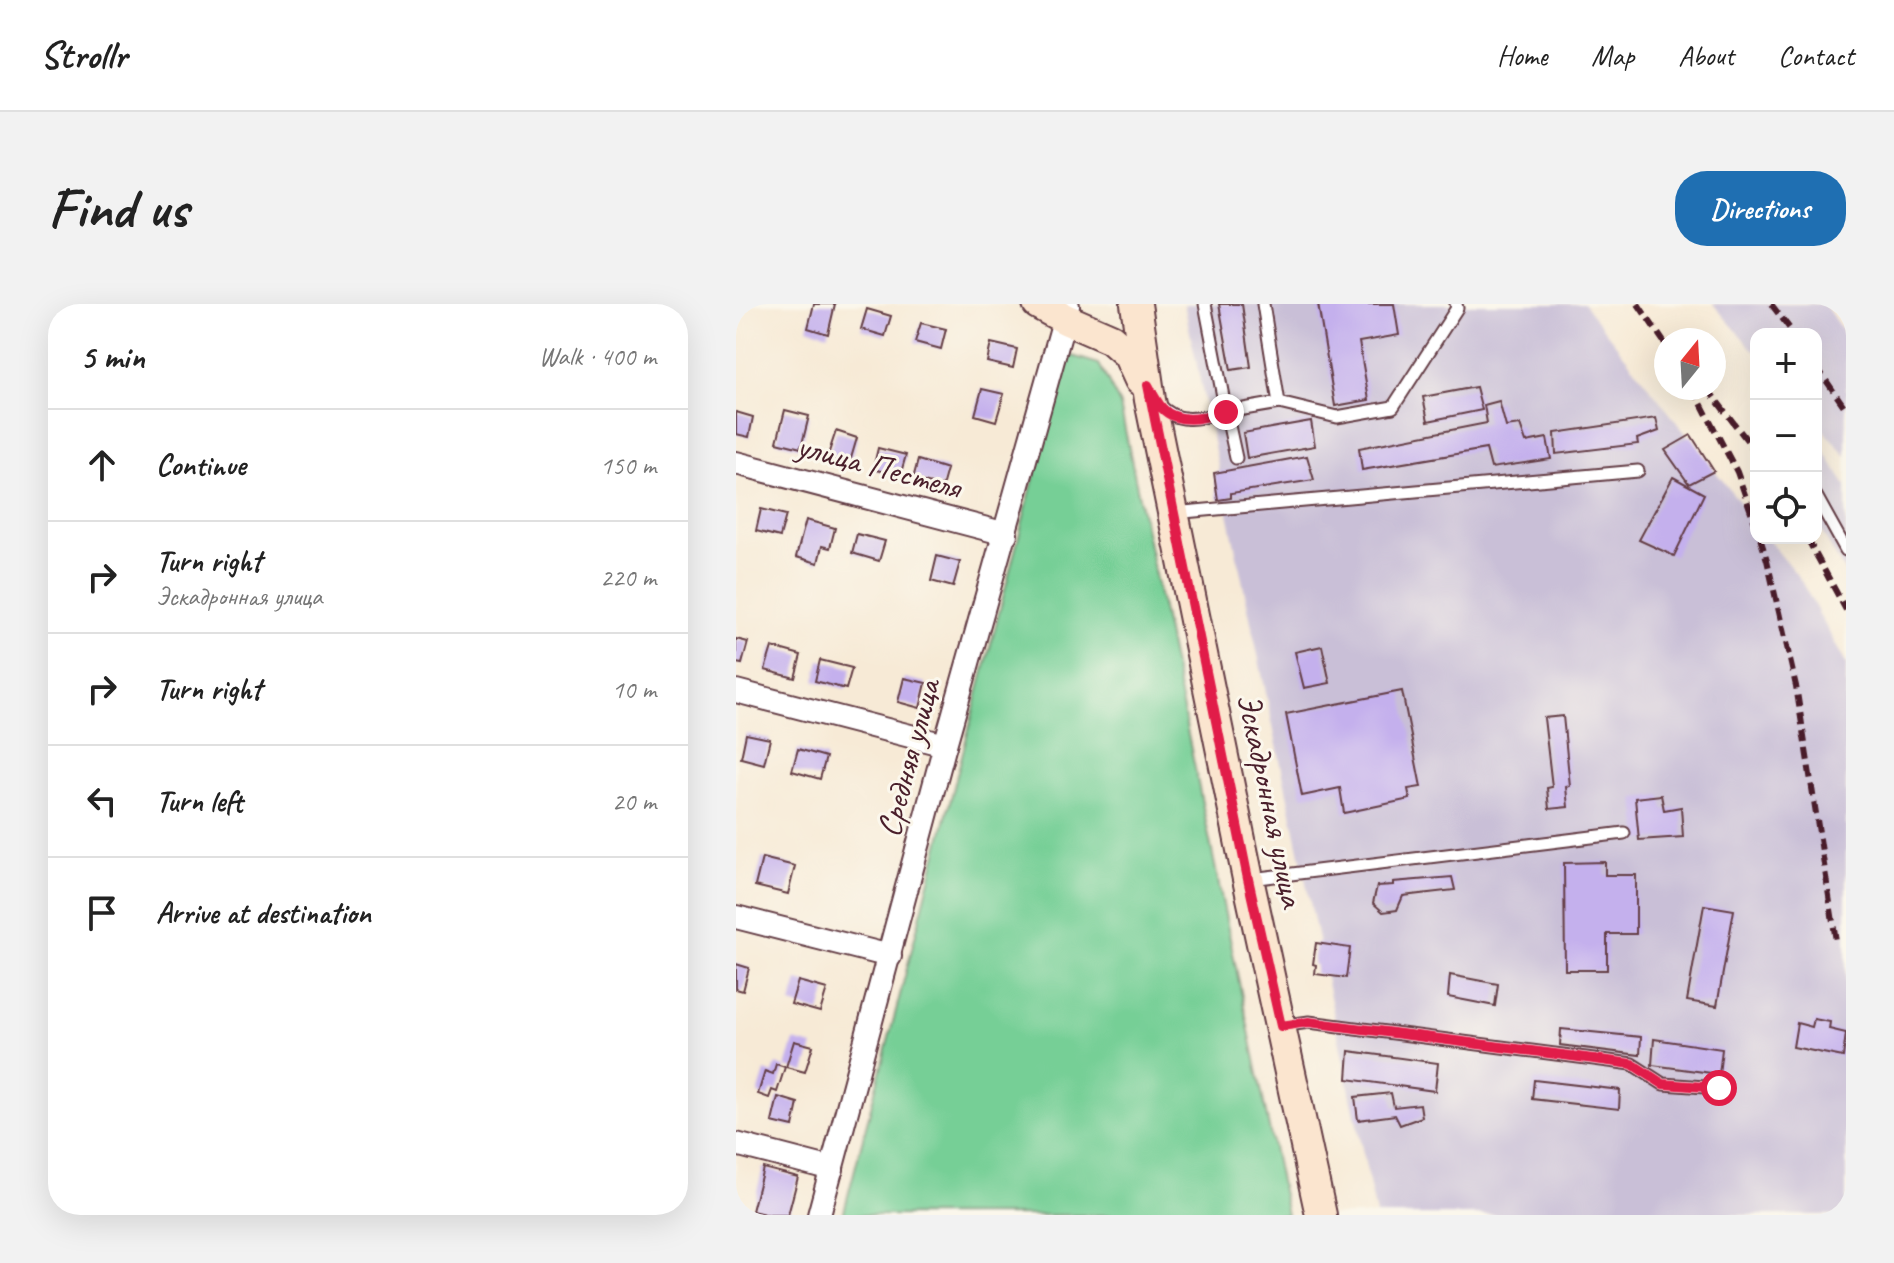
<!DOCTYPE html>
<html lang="en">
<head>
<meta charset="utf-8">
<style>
  :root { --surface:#fff; --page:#f2f2f2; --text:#222; --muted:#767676; --line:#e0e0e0; --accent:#1f6fb2 }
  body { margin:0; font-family:Caveat,sans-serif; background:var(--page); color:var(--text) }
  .controls { position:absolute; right:24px; top:24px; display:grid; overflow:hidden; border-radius:16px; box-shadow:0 8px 32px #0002 }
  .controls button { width:72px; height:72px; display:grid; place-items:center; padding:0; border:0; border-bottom:2px solid var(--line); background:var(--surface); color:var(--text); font:40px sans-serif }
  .compass { position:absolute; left:918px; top:24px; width:72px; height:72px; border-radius:50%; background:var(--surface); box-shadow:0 8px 32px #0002; rotate:18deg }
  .stop { position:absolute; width:24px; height:24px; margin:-18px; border:6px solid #e11d48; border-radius:50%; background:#fff }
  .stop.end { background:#e11d48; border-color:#fff; box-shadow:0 2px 8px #0008 }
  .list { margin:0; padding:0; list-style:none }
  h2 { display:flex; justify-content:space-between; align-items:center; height:104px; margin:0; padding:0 32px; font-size:34px }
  h2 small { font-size:26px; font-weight:400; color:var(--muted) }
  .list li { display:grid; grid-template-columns:52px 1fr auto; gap:24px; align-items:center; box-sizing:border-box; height:112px; padding:0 32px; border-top:2px solid var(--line) }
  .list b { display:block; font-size:30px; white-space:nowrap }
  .list p { margin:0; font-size:26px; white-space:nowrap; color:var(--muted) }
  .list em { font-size:26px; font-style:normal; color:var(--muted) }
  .icon { flex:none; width:44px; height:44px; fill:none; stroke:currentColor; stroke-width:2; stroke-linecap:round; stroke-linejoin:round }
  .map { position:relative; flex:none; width:1110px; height:911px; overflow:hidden; border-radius:32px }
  header { display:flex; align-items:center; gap:48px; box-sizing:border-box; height:112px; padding:0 40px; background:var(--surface); border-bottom:2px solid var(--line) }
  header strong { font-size:38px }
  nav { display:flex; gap:44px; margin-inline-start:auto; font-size:28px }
  .intro { display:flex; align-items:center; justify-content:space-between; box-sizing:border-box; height:192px; padding:0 48px }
  h1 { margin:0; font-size:56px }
  .button { padding:20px 36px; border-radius:32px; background:var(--accent); color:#fff; font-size:28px; font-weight:700 }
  main { display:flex; gap:48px; padding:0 48px }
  aside { flex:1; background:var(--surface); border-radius:32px; box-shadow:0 8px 32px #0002 }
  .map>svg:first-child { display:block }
</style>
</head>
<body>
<header>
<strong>Strollr</strong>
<nav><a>Home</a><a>Map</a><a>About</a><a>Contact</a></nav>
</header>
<div class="intro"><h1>Find us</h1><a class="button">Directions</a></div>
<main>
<aside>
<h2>5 min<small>Walk · 400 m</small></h2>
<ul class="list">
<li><svg class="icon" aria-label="ahead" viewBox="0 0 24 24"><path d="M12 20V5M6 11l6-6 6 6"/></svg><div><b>Continue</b></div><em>150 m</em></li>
<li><svg class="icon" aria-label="right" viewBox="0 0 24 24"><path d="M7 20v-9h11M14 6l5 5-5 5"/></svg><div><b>Turn right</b><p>Эскадронная улица</p></div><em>220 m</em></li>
<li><svg class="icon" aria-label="right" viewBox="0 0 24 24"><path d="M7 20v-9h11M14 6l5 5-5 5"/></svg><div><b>Turn right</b></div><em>10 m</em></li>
<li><svg class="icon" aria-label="left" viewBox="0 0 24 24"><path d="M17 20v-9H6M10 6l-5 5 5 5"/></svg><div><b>Turn left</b></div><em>20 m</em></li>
<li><svg class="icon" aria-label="arrive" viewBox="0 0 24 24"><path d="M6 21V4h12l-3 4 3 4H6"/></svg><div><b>Arrive at destination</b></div></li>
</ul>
</aside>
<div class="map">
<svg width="1110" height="911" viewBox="0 0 1110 911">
  <rect width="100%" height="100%" fill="#fbf7ec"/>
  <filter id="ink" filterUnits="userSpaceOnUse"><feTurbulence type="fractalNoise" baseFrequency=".0125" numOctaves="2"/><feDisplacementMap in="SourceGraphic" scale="16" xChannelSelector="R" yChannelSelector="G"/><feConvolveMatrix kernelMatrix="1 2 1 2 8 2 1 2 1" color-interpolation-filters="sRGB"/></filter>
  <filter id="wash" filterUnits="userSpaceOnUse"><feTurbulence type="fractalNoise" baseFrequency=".006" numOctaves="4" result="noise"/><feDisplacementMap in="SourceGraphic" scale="32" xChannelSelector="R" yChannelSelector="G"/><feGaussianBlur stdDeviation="1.8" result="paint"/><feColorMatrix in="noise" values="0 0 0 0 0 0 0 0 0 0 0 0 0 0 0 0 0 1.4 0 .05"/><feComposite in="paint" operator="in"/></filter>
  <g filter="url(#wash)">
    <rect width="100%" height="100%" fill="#f7ead6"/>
    <g fill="#c9bfd7">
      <path d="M448,0H848L1020,219V234H1031L1064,275L1110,360V911H640Z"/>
      <path d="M977,0H1088L1110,32V152L1080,117V30H1020V49Z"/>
      <path d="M1084,140L1110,182V270L1080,218V143Z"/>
    </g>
    <path fill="#76cf96" stroke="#607760" stroke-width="2" d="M330,50L363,60L384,101L551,911H107Z"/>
    <g id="blocks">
      <g fill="#c4b0ed">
        <path d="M78,0H99L92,30L72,24Z"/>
        <path d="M483,0H506L515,63L495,66Z"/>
        <path d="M582,0H658L663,31L623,38L633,96L599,102Z"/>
        <path d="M131,5L155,12L149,32L125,25Z"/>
        <path d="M185,19L210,25L205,45L179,38Z"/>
        <path d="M255,39L281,45L277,64L251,58Z"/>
        <path d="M740,83L746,106L692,117L687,93Z"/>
        <path d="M246,85L268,90L260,117L239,111Z"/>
        <path d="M763,97L770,123L784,121L790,138L811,134L815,155L755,164L750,145L626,166L623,144L751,119L748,101Z"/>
        <path d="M49,106L73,112L65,144L41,138Z"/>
        <path d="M0,108L17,113L13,133L0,130Z"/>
        <path d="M920,114L923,127L901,135L902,140L820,150L819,129Z"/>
        <path d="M575,117L579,142L511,154L507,129Z"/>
        <path d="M100,127L121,134L113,161L91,154Z"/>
        <path d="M955,131L978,167L953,180L929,146Z"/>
        <path d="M142,144L170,151L164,172L137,165Z"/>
        <path d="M571,152L578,176L495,189V194L482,196L478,169Z"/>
        <path d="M182,156L211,165L206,183L177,175Z"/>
        <path d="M937,173L968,190L938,252L903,236Z"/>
        <path d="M25,205L50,211L44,233L20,227Z"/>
        <path d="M70,216L99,224L94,244L86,242L82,259L60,253Z"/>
        <path d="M121,230L149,237L143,257L116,249Z"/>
        <path d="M201,252L224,258L217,283L195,277Z"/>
        <path d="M0,335L12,338L6,360L0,359Z"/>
        <path d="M586,342L594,379L568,384L559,348Z"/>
        <path d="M36,343L65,351L59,374L29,366Z"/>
        <path d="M84,356L116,364L110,385L79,377Z"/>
        <path d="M168,374L190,379L184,404L162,398Z"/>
        <path d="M666,387L685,483L672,485L674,495L608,509L604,484L566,492L550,410Z"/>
        <path d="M827,412L834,482L830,483L832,503L813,505L811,484L816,483L808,414Z"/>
        <path d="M10,430L34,435L28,460L5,454Z"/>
        <path d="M62,445L90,453L84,475L56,467Z"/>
        <path d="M925,491L928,506L945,503L947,533L903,536L899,494Z"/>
        <path d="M26,554L59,562L52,590L19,582Z"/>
        <path d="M869,558V571H900V630H871V666H829L828,559Z"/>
        <path d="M716,573L719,586L667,592L661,606L647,608L637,599L641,582L657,581V578Z"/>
        <path d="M968,601L998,606L981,702L951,697Z"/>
        <path d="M580,639L614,644L610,674L579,670L580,661L577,660Z"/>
        <path d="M0,660L13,664L7,687L0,685Z"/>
        <path d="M714,671L762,680L759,702L712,693Z"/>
        <path d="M62,677L91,685L84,708L55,700Z"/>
        <path d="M1078,715L1094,718L1093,725L1110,729L1107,753L1057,743L1061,719L1076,723Z"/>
        <path d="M825,725L905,733L904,751L824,741Z"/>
        <path d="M918,735L986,745L983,770L916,761Z"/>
        <path d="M58,737L77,742L69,768L50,763Z"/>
        <path d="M613,747L702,759L699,787L611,775Z"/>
        <path d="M40,760L49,763L41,788L36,786L33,794L22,790L29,767L37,770Z"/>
        <path d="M798,776L884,786L883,805L796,795Z"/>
        <path d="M655,789L658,803L684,800L686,813L664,821L659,811L622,816L619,793Z"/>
        <path d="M42,793L62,799L57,823L36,818Z"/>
        <path d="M27,864L62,873L52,911H33L16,907Z"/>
      </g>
    </g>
  </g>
  <g filter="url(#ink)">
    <use href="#blocks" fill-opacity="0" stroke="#643d45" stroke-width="2"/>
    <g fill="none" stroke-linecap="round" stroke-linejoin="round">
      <g stroke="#643d45" stroke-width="15">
        <g id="lane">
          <path d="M527,0L543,99L601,113L657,103L721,4L720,0"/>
          <path d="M423,100C441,122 466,114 490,108L469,0"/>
          <path d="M500,154L490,108L543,99"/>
          <path d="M1080,192L1110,246"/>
          <path d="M437,209L902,167"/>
          <path d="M515,575L888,529"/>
          <path d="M545,722L573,718L896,760L927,780L983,784"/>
        </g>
      </g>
      <g stroke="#643d45" stroke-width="26">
        <g id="street">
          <path d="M0,159L270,230"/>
          <path d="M0,387L209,441"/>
          <path d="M0,613L154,652"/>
          <path d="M0,840L96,865"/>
          <path d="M83,911L209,441L332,2"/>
        </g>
      </g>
      <g stroke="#643d45" stroke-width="34">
        <g id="secondary">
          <path d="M302,0L329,15L375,35L392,50L404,76"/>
          <path d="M400,0L414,96L512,575L585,911"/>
        </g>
      </g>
      <use href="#lane" stroke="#fff" stroke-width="11"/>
      <use href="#street" stroke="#fff" stroke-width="22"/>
      <use href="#secondary" stroke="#fbe5cf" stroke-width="30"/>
      <g stroke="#4a1f2b" stroke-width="6" stroke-dasharray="12 6" stroke-linecap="butt">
        <path d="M902,0L930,41"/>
        <path d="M1035,0L1058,30"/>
        <path d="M1080,62L1110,105"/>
        <path d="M957,84L1001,168L1020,222"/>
        <path d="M971,84L1020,148"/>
        <path d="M1024,234L1031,256L1060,382L1100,637"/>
        <path d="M1071,234L1110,306"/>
        <path d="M1107,911L1110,905"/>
      </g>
    </g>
  </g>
  <g fill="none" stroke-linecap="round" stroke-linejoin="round" filter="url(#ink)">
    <path stroke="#e11d48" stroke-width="10" d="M490,108C470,113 443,122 426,104C420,97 416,88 412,81L512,575L545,722L573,718L896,760L927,780L983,784"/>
  </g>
  <g text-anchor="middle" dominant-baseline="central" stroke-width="6" stroke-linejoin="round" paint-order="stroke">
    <g font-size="34" fill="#4a1f2b" stroke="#fbf7ec">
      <text transform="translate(143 162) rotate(15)">улица Пестеля</text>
      <text transform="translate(172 454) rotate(-75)">Средняя улица</text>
      <text transform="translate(535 496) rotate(78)">Эскадронная улица</text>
    </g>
  </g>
</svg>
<div class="controls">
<button>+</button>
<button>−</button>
<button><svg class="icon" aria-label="locate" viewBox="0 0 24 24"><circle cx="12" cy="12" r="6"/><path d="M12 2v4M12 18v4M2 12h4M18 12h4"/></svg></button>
</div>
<svg class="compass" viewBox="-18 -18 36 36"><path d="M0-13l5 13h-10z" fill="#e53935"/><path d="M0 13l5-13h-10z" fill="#767676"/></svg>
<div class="stop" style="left:983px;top:784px"></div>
<div class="stop end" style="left:490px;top:108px"></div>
</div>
</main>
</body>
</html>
